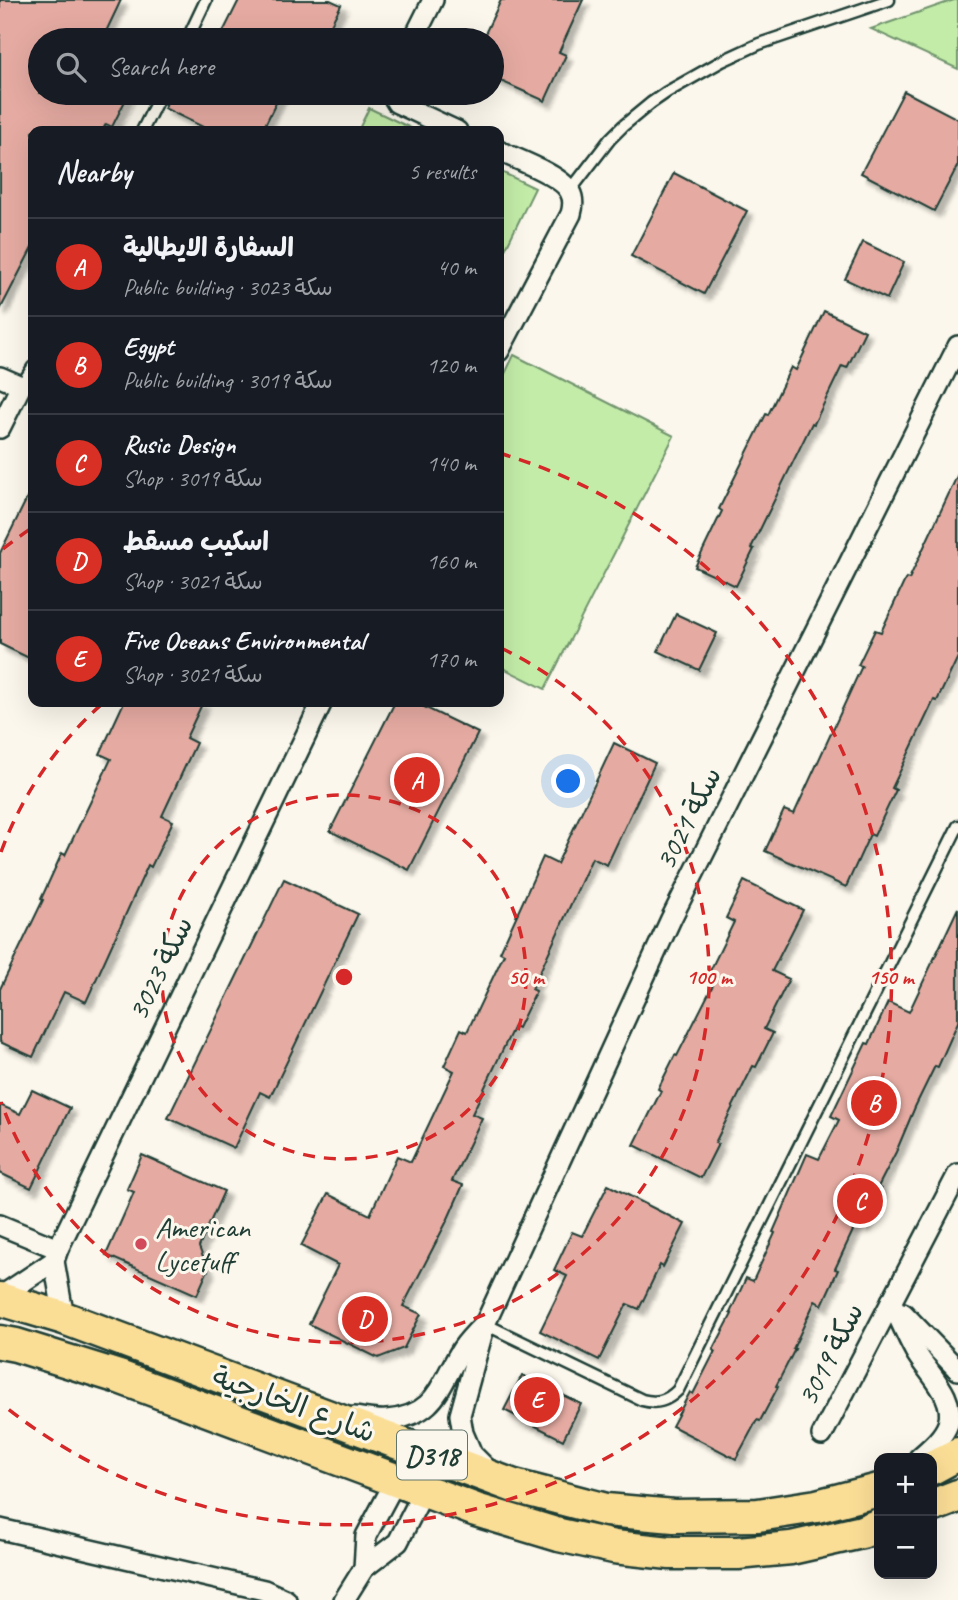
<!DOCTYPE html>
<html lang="en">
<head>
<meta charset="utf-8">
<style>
  :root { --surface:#171b24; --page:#242831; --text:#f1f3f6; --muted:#9ea1a6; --line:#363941; --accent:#d93025 }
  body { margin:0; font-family:Caveat,"Playpen Sans Arabic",sans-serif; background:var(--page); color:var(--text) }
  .controls { position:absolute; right:21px; bottom:21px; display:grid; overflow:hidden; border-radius:14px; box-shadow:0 7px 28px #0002 }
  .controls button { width:63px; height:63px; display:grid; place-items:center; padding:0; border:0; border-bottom:2px solid var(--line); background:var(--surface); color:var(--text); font:35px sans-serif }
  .you { position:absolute; left:569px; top:782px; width:24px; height:24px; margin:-18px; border:5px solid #fff; border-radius:50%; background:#1a73e8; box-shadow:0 0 0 10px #1a73e833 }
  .badge { display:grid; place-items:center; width:46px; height:46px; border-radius:50%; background:var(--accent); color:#fff; font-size:23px; font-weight:700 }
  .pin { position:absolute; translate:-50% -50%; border:4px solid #fff; box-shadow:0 2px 7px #0006 }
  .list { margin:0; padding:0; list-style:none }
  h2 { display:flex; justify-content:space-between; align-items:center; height:91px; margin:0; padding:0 28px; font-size:30px }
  h2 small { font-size:23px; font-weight:400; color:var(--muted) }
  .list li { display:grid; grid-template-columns:46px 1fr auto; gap:21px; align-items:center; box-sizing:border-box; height:98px; padding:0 28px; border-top:2px solid var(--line) }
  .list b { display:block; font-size:26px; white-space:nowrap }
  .list p { margin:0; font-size:23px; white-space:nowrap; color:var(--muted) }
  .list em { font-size:23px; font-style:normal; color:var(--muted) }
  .icon { flex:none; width:38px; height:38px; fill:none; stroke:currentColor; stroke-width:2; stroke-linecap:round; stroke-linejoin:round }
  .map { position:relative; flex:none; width:958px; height:1600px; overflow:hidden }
  .search { position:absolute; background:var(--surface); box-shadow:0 7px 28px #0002; left:28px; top:28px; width:476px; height:77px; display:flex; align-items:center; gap:18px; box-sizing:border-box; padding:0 24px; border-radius:38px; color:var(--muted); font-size:26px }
  .panel { position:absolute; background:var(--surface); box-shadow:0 7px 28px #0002; left:28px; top:126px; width:476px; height:581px; border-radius:14px }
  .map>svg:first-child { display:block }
</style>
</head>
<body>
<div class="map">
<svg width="958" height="1600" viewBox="0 0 958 1600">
  <defs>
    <filter id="shadow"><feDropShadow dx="6" dy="6" stdDeviation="2" flood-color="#0004"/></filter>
  </defs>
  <rect width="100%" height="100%" fill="#fbf7ec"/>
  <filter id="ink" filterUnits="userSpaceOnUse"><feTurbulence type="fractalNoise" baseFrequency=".0143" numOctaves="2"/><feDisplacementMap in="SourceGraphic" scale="14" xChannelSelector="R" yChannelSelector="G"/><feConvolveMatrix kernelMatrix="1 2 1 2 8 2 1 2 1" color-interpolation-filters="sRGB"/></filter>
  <g filter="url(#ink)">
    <g fill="#c3eca8" stroke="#71946e" stroke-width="2">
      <path d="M954,0H958V69L871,29Z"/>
      <path d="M369,108L417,131H358Z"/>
      <path d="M499,171L535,188L499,262Z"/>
      <path d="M514,355L674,436L545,689L499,666V386Z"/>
    </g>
    <g fill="#e5aba2" stroke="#1f3d34" stroke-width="2" filter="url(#shadow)">
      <path d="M0,0H121L102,40H40V93H129L112,127L106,124L102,131H33V246L0,310Z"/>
      <path d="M239,0H330L341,5L323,40H219Z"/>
      <path d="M501,0H583L559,52L566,55L545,101L492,77V40H482Z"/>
      <path d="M904,91L958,119V165L934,211L861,173Z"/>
      <path d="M172,93H281L262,131H211L164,108Z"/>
      <path d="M674,173L747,211L704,294L631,256Z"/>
      <path d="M863,242L904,262L887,299L845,279Z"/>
      <path d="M824,311L865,331L847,368L842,366L814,424L812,423L751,548L754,549L736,586L695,567L722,511L719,509L766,414L768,415L791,367L796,370Z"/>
      <path d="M958,474V657L937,701L934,700L892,788L896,790L874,836L870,834L846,887L765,851L784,810L794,814L862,666L858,665L875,630L881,632L906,578L909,579Z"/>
      <path d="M33,486V660L0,644V553Z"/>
      <path d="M676,614L717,633L699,670L658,651Z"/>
      <path d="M124,702H203L186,738L196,743L162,816L173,821L151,867L148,865L86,1002L64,992L33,1057L0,1042V989L43,900L41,899L62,853L65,855L111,759L100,754Z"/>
      <path d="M395,702H414L478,733L409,870L330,831Z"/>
      <path d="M614,743L655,763L607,865L592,858L532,989L536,991L518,1028L514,1026L472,1114L482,1118L452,1181L463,1185L447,1221L403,1306L421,1314L404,1348L378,1358L309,1324L338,1265L301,1246L328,1194L370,1215L397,1156L411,1162L454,1071L444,1066L461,1029L467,1032L504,954L500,952L543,857L557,864Z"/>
      <path d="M284,879L358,914L270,1097L260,1092L234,1148L168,1118Z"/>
      <path d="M744,881L803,910L772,971L789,979L764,1029L773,1033L756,1067L753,1066L715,1143L718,1144L701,1178L634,1145L661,1091L658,1089L675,1055L677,1056L713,985L705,981L734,922L726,918Z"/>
      <path d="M958,908V1022L938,1067L935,1066L915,1107L896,1152L878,1187L881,1189L864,1225L857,1222L835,1269L838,1270L822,1305L815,1301L793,1349H795L776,1386L778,1387L760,1421L757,1420L736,1459L672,1426L690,1392L693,1394L715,1351L713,1350L732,1314L730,1313L746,1278L753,1281L775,1233L773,1232L807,1154L819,1159L839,1120L831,1116L866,1043L869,1044L888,1002L909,1012Z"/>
      <path d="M32,1090L70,1108L31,1188L0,1173V1105L20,1114Z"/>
      <path d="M142,1155L224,1191L199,1247L208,1270L197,1295L106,1255L134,1192L127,1189Z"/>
      <path d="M608,1185L685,1224L663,1267L660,1265L639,1309L627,1304L599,1360L540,1331L567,1276L554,1270L572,1232L582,1236Z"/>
      <path d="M522,1375L581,1404L563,1440L504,1410Z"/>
    </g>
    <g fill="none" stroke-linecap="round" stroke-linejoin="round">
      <g stroke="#1f3d34" stroke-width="15">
        <g id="lane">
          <path d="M187,40L206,0"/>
          <path d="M142,131L161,93"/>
          <path d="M570,191L610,139L623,126L651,103L667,92L722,61L759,44L889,0"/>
          <path d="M21,386L33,367"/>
          <path d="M485,1324L642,1400C657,1404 667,1401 678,1390L958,826"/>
        </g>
      </g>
      <g stroke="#1f3d34" stroke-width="24">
        <g id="street">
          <path d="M413,40L433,0"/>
          <path d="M391,93L397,103L457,131"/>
          <path d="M499,151C516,159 563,176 570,192C574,199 573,207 571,214L499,351"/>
          <path d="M0,377L21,386L0,428"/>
          <path d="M0,1225L58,1249"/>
          <path d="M0,1297L54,1261"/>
          <path d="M891,1301C899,1317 906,1335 915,1351C927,1373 957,1397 948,1424C943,1438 929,1449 919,1458"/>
          <path d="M903,1313L958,1370"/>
          <path d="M64,1318L54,1261L58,1249L322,702"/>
          <path d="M354,1417C364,1418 376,1421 387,1420C438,1415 439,1385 462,1349C468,1340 476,1332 484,1324"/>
          <path d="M822,1435L958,1174"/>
          <path d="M488,1470L472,1454L463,1433L460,1415L485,1324L671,919L958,346"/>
          <path d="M0,1529L264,1590L286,1600"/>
          <path d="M364,1568L366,1536L396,1480"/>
          <path d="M344,1600L364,1568L398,1542L424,1491"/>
        </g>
      </g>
      <g stroke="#1f3d34" stroke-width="37">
        <g id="primary">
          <path d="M0,1299L64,1318L514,1486L606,1510L674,1516L758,1515L817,1506L879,1490"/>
          <path d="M0,1342L16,1345L119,1377L476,1510L559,1535L614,1547L670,1553H738L791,1548L862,1532L879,1525"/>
          <path d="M932,1468L958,1454"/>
          <path d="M932,1506L958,1496"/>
        </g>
      </g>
      <use href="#lane" stroke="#fbf7ec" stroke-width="10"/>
      <use href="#street" stroke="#fbf7ec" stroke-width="19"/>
      <use href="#primary" stroke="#fbde96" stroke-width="32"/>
    </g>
  </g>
  <g fill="none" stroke="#d62828" stroke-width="3.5" stroke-dasharray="12 9">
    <circle cx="344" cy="977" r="182"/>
    <path d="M1 852A365 365 0 0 1 102 704M501 648A365 365 0 1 1 1 1102"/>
    <path d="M3 549A547 547 0 0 1 30 529M499 453A547 547 0 1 1 3 1405"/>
  </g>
  <circle fill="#d1495b" stroke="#fbf7ec" stroke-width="2.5" cx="141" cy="1244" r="7"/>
  <g text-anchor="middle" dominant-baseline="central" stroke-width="6" stroke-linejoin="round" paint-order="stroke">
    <rect fill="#fbf7ec" stroke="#61756b" stroke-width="2" x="397" y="1430.5" width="70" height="49" rx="5"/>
    <g font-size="28" font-weight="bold" fill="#1f3d34">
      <text x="432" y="1455">D318</text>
    </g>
    <g font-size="30" fill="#1f3d34" stroke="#fbf7ec">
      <text transform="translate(688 818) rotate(-63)">سكة 3021</text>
      <text transform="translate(160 968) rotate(-64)">سكة 3023</text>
      <text transform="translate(830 1354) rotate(-63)">سكة 3019</text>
      <text transform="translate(294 1404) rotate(20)">شارع الخارجية</text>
    </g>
    <g font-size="30" fill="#1f3d34" stroke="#fbf7ec" text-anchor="start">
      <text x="155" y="1227">American<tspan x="155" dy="34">Lycetuff</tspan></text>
    </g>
  </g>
  <circle cx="344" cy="977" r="10" fill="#d62828" stroke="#fbf7ec" stroke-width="3.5"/>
  <g font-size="21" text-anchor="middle" font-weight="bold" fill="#d62828" stroke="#fbf7ec" stroke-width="6" stroke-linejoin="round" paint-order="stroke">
    <text x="526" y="984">50 m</text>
    <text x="709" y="984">100 m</text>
    <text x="891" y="984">150 m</text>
  </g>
</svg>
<div class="controls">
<button>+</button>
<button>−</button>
</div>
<div class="you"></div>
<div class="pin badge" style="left:417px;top:780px">A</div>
<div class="pin badge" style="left:874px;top:1103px">B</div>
<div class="pin badge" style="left:860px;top:1201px">C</div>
<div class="pin badge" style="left:365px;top:1319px">D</div>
<div class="pin badge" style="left:537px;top:1400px">E</div>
<div class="search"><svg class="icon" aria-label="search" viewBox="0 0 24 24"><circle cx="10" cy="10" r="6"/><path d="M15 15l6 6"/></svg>Search here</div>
<section class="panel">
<h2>Nearby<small>5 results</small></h2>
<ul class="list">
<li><span class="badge">A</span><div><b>السفارة الايطالية</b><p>Public building · سكة 3023</p></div><em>40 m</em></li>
<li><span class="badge">B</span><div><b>Egypt</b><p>Public building · سكة 3019</p></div><em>120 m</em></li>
<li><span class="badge">C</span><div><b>Rusic Design</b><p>Shop · سكة 3019</p></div><em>140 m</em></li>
<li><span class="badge">D</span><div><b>اسكيب مسقط</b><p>Shop · سكة 3021</p></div><em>160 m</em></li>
<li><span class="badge">E</span><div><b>Five Oceans Environmental</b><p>Shop · سكة 3021</p></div><em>170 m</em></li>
</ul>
</section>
</div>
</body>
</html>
